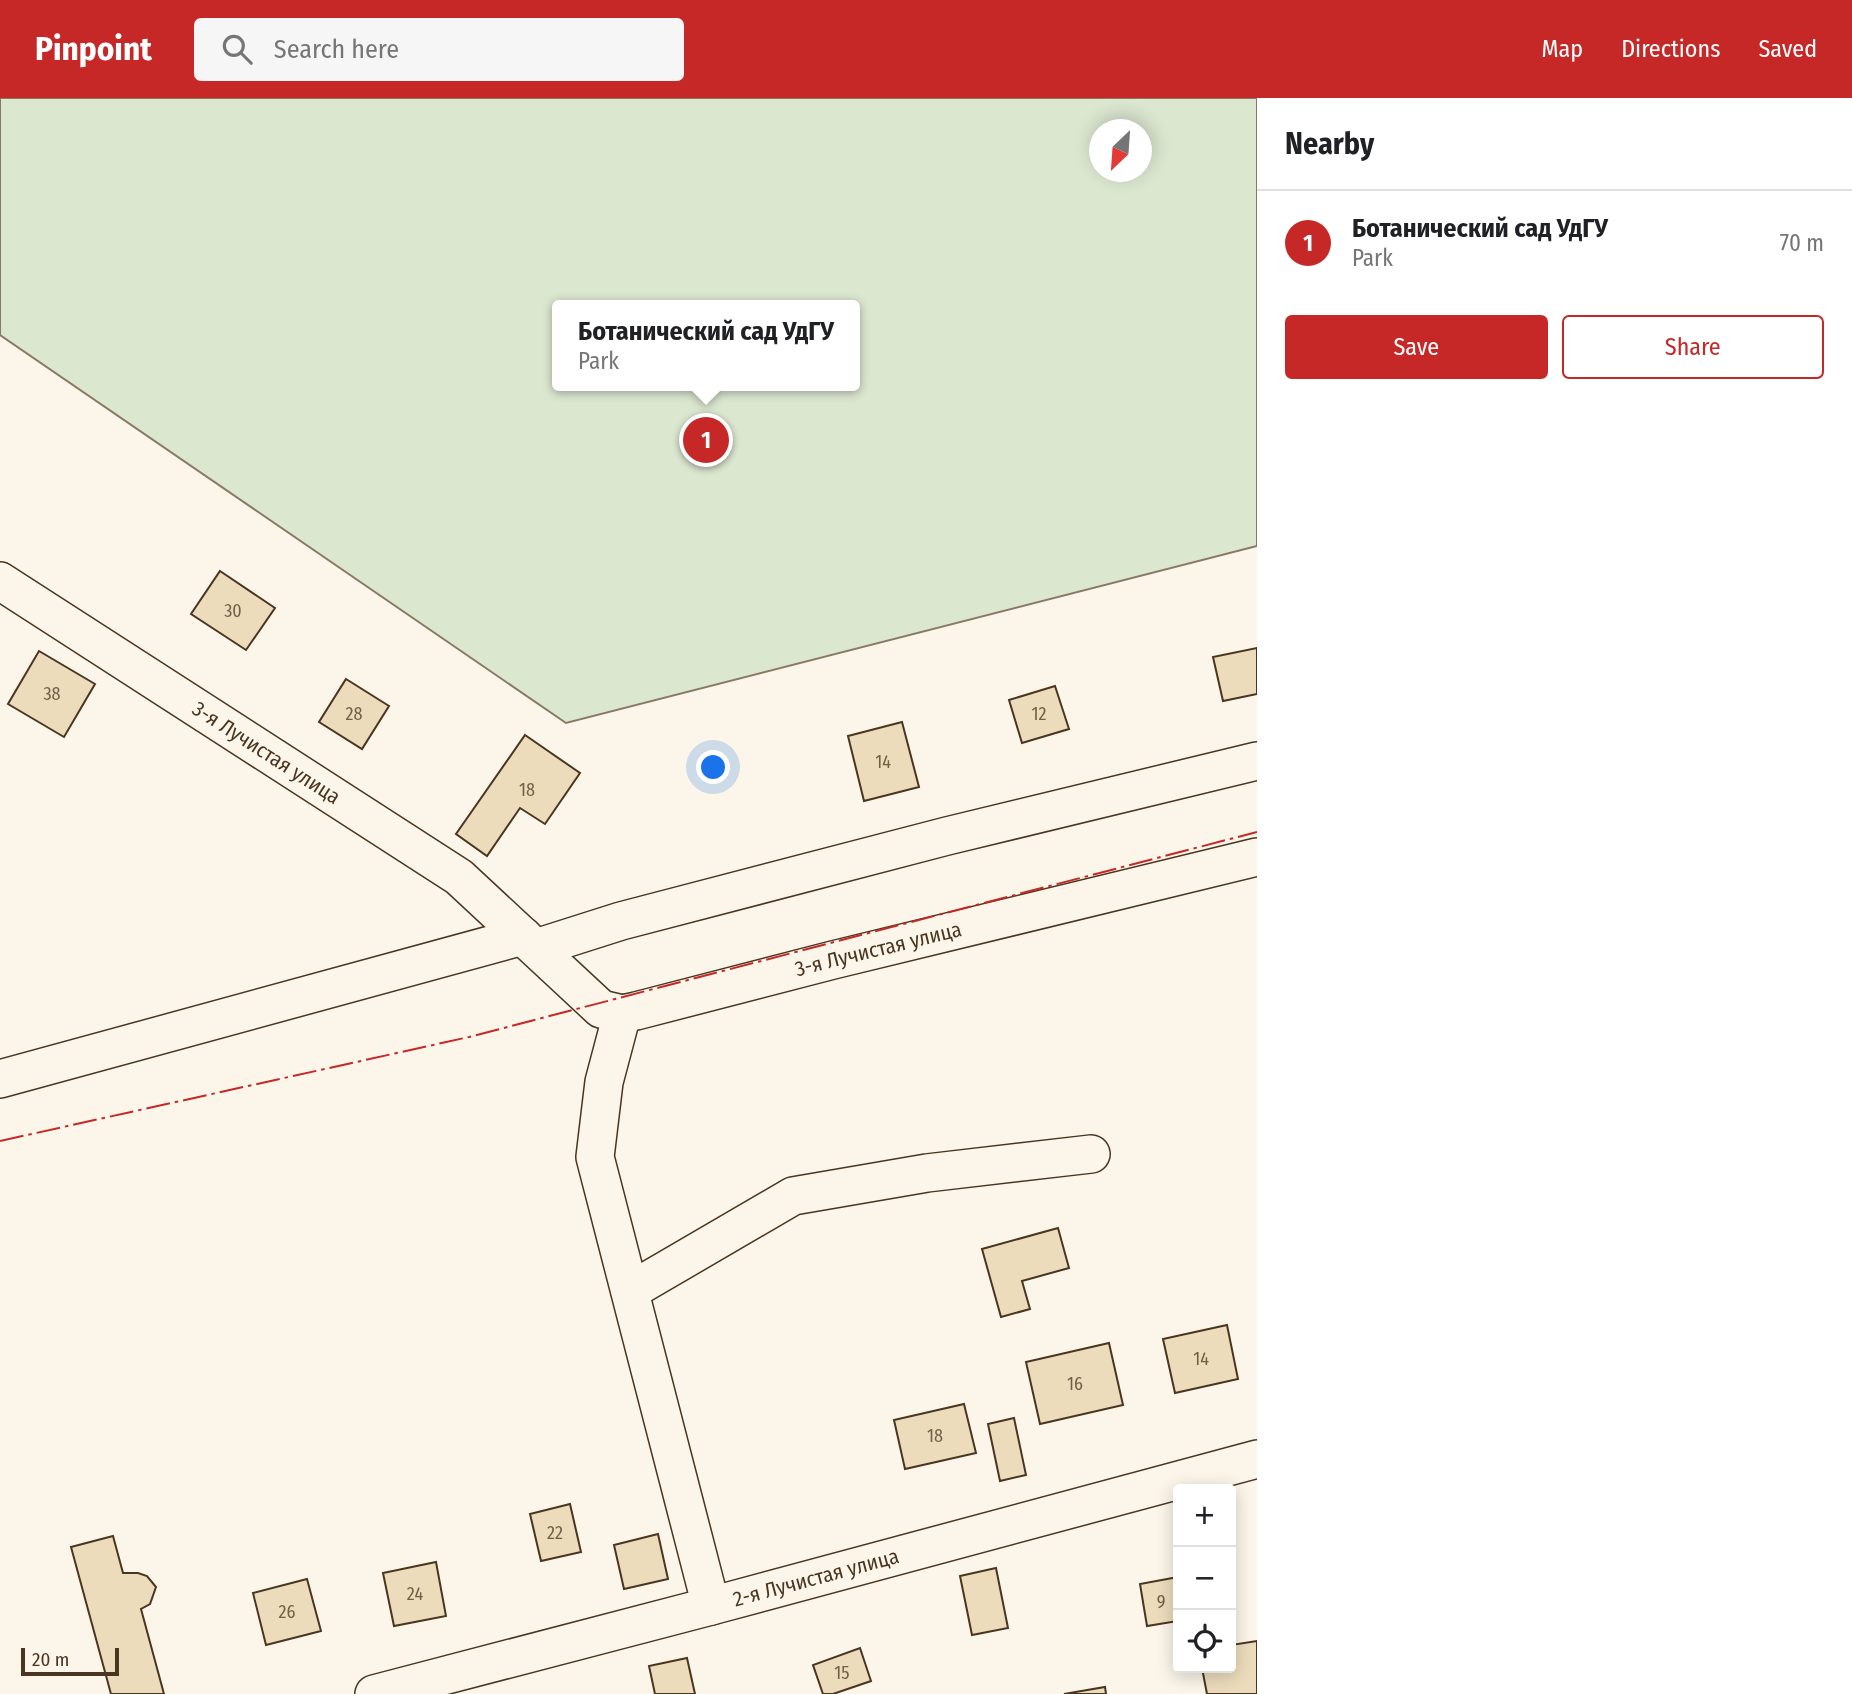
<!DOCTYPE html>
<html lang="en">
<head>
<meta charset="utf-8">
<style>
  :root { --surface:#fff; --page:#f6f6f6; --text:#202124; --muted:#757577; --line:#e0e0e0; --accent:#c62828 }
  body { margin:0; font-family:"Fira Sans Condensed",sans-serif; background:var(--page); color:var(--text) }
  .controls { position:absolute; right:21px; bottom:21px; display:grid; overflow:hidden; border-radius:7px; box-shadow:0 4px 18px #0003 }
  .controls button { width:63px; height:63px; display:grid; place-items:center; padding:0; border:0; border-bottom:2px solid var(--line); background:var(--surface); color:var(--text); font:35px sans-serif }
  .compass { position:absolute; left:1089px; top:21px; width:63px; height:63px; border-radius:50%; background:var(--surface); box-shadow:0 4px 18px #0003; rotate:205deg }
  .scale { position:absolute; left:21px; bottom:18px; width:98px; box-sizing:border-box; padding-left:7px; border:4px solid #4a3520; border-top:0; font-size:19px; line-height:24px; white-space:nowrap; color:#4a3520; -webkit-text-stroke:5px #fbf6e9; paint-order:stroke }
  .you { position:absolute; left:714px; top:670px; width:24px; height:24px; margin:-18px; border:5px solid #fff; border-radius:50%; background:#1a73e8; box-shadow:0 0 0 10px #1a73e833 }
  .badge { display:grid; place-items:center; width:46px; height:46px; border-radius:50%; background:var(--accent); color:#fff; font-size:23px; font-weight:700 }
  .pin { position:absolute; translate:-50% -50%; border:4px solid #fff; box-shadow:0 2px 7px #0006 }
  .popup { position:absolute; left:552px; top:202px; width:308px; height:91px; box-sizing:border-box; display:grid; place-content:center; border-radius:7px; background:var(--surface); filter:drop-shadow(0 2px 5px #0005); font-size:23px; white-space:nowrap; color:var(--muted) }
  .popup b { font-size:26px; color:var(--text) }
  .popup::after { content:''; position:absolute; left:50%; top:100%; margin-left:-14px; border:14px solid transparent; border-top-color:var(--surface) }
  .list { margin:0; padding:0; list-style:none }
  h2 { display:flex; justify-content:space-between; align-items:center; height:91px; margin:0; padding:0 28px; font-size:30px }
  h2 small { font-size:23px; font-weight:400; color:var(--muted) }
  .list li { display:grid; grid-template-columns:46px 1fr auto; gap:21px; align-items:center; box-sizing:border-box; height:105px; padding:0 28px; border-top:2px solid var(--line) }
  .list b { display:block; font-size:26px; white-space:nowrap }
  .list p { margin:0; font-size:23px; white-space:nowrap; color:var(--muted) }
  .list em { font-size:23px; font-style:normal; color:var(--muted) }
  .actions { display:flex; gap:14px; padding:21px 28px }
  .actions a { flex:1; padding:16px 0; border:2px solid var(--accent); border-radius:7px; text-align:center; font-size:24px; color:var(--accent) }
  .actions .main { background:var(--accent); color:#fff }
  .icon { flex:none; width:38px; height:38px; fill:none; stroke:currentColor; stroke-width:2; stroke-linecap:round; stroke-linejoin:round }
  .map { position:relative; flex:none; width:1257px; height:1596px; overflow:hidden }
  header { display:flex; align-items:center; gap:42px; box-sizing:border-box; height:98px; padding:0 35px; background:var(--accent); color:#fff }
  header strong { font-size:33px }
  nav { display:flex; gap:38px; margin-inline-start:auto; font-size:24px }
  .search { width:490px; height:63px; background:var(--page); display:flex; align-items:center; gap:18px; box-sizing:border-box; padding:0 24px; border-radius:7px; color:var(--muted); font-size:26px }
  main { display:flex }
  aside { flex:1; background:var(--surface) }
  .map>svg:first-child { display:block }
</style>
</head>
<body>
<header>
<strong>Pinpoint</strong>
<div class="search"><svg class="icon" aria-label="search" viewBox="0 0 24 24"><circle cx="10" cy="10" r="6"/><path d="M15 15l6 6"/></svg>Search here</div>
<nav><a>Map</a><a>Directions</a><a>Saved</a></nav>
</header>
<main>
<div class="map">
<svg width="1257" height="1596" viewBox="0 0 1257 1596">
  <rect width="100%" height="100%" fill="#fbf6e9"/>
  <path fill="#dce7d0" stroke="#887966" stroke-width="2" fill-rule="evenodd" d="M0,0H1257V448L566,625L0,237ZM1100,32H1142V74H1100ZM557,207H855V288H557Z"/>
  <g fill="#ecdcbc" stroke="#4a3520" stroke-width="2">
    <path d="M220,473L275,510L246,552L191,516Z"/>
    <path d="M1257,550V596L1223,603L1213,559Z"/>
    <path d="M39,553L95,586L64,639L8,606Z"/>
    <path d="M346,581L389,608L362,651L319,624Z"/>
    <path d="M1055,588L1069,631L1022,645L1009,602Z"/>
    <path d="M902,624L919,689L864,703L848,638Z"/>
    <path d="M525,637L580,675L545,726L520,710L487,758L456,736Z"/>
    <path d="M1058,1130L1069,1170L1022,1183L1030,1211L1001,1219L982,1151Z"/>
    <path d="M1227,1227L1238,1281L1175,1295L1163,1241Z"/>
    <path d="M1109,1245L1123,1307L1040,1326L1026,1264Z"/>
    <path d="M964,1306L976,1355L905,1371L894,1322Z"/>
    <path d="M1014,1320L1026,1377L1000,1383L988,1326Z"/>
    <path d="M570,1406L581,1454L541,1463L530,1416Z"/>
    <path d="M658,1436L668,1481L624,1491L614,1447Z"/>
    <path d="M113,1438L123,1475H138L147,1478L156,1489L150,1506L141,1511L164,1596H111L71,1449Z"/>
    <path d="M436,1464L446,1518L394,1528L383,1475Z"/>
    <path d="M996,1470L1008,1530L972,1537L960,1478Z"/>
    <path d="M1178,1479V1523L1147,1528L1140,1486Z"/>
    <path d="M307,1481L321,1533L266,1547L253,1495Z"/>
    <path d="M1257,1543V1596H1207L1202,1570H1231V1547Z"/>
    <path d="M860,1550L871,1583L833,1596H823L813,1567Z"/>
    <path d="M687,1560L695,1596H655L649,1568Z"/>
    <path d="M1105,1589L1106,1596H1064Z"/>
  </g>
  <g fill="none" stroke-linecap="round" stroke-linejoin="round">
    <g stroke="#4a3520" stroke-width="40">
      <g id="minor">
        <path id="s1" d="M0,483L459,779L601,911L622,916L636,913L833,862L1257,759"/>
        <path d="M536,850L621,823L947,738L1257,663"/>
        <path d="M622,916L604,984L595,1059L711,1508"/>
        <path d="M0,981L523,838"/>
        <path d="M630,1193L793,1098L927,1075L1091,1056"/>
        <path id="s2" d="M374,1596L711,1508L1257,1361"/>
      </g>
    </g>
    <use href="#minor" stroke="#fbf6e9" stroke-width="37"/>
    <path stroke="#c62828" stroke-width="2" stroke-dasharray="24 5 3.5 5" stroke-linecap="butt" d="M0,1043L469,939L1257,734"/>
  </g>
  <g text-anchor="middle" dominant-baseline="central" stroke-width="5" stroke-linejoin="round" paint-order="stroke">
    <g font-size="18" fill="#725f47">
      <text x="233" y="513">30</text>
      <text x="52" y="596">38</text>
      <text x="354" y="616">28</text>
      <text x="1039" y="616">12</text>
      <text x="883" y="664">14</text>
      <text x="527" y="692">18</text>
      <text x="1201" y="1261">14</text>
      <text x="1075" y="1286">16</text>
      <text x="935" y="1338">18</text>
      <text x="555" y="1435">22</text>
      <text x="415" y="1496">24</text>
      <text x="1161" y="1504">9</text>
      <text x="287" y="1514">26</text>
      <text x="842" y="1575">15</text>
    </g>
    <g font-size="21" fill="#4a3520" stroke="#fbf6e9">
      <text stroke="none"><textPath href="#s1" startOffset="317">3-я Лучистая улица</textPath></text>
      <text stroke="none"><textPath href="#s1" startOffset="1026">3-я Лучистая улица</textPath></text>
      <text stroke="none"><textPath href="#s2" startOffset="457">2-я Лучистая улица</textPath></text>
    </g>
  </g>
</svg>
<div class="controls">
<button>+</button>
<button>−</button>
<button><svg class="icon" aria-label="locate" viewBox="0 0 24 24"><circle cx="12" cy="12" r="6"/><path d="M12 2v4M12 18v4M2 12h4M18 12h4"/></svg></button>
</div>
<svg class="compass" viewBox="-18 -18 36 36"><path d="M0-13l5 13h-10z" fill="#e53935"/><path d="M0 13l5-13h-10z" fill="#757577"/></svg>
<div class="scale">20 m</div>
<div class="you"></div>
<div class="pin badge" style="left:706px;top:342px">1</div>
<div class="popup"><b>Ботанический сад УдГУ</b>Park</div>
</div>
<aside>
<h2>Nearby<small></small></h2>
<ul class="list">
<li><span class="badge">1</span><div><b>Ботанический сад УдГУ</b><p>Park</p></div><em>70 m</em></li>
</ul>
<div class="actions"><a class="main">Save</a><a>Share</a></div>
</aside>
</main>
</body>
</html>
